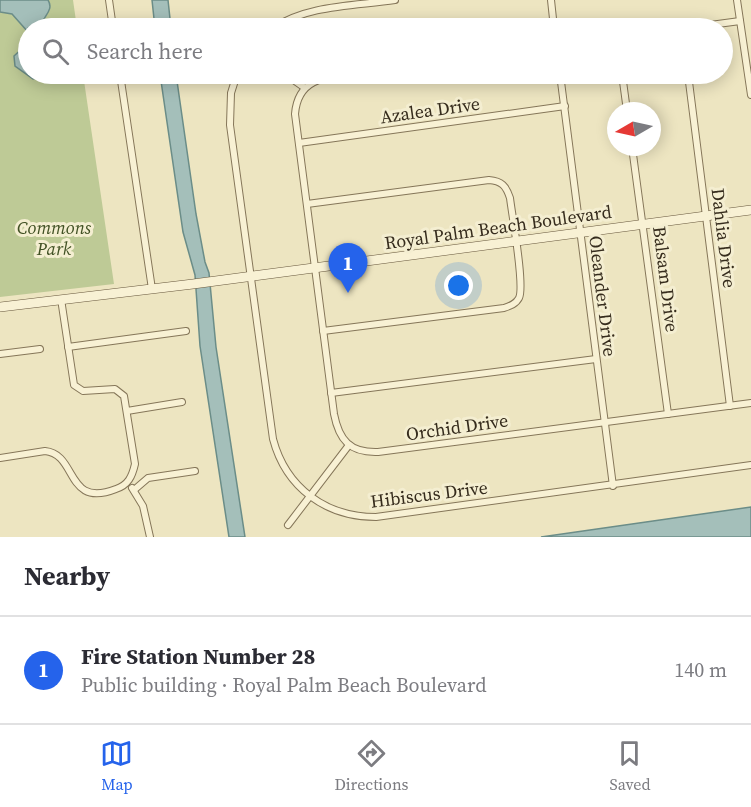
<!DOCTYPE html>
<html lang="en">
<head>
<meta charset="utf-8">
<style>
  :root { --surface:#fff; --page:#f7f7f7; --text:#2b2b33; --muted:#7c7c81; --line:#e1e1e2; --accent:#2563eb }
  body { margin:0; font-family:"Source Serif 4",serif; background:var(--page); color:var(--text) }
  .compass { position:absolute; left:607px; top:102px; width:54px; height:54px; border-radius:50%; background:var(--surface); box-shadow:0 3px 15px #0003; rotate:261deg }
  .you { position:absolute; left:459px; top:286px; width:21px; height:21px; margin:-15px; border:4px solid #fff; border-radius:50%; background:#1a73e8; box-shadow:0 0 0 9px #1a73e833 }
  .badge { display:grid; place-items:center; width:39px; height:39px; border-radius:50%; background:var(--accent); color:#fff; font-size:20px; font-weight:700 }
  .pin { position:absolute; translate:-50% -50px; filter:drop-shadow(0 2px 3px #0008) }
  .pin::after { content:''; position:absolute; top:32px; width:21px; height:18px; background:inherit; clip-path:polygon(0 0,100% 0,50% 100%) }
  .list { margin:0; padding:0; list-style:none }
  h2 { display:flex; justify-content:space-between; align-items:center; height:78px; margin:0; padding:0 24px; font-size:26px }
  h2 small { font-size:20px; font-weight:400; color:var(--muted) }
  .list li { display:grid; grid-template-columns:39px 1fr auto; gap:18px; align-items:center; box-sizing:border-box; height:108px; padding:0 24px; border-top:2px solid var(--line) }
  .list b { display:block; font-size:22px; white-space:nowrap }
  .list p { margin:0; font-size:20px; white-space:nowrap; color:var(--muted) }
  .list em { font-size:20px; font-style:normal; color:var(--muted) }
  .icon { flex:none; width:33px; height:33px; fill:none; stroke:currentColor; stroke-width:2; stroke-linecap:round; stroke-linejoin:round }
  .map { position:relative; flex:none; width:751px; height:537px; overflow:hidden }
  .search { position:absolute; background:var(--surface); box-shadow:0 3px 15px #0003; left:18px; right:18px; top:18px; height:66px; display:flex; align-items:center; gap:15px; box-sizing:border-box; padding:0 21px; border-radius:33px; color:var(--muted); font-size:22px }
  .sheet { height:186px; background:var(--surface) }
  nav { display:flex; justify-content:space-around; align-items:center; box-sizing:border-box; height:84px; border-top:2px solid var(--line); background:var(--surface); font-size:16px; color:var(--muted) }
  nav a { display:grid; justify-items:center; gap:3px }
  nav .on { color:var(--accent) }
  .map>svg:first-child { display:block }
</style>
</head>
<body>
<div class="map">
<svg width="751" height="537" viewBox="0 0 751 537">
  <rect width="100%" height="100%" fill="#ede5c1"/>
  <path fill="#beca96" d="M0,0H73L77,28H28V74H83L114,284L0,297Z"/>
  <g fill="#a4bfba" stroke="#6b8d88" stroke-width="1.5">
    <path d="M0,0H48C55,11 41,17 41,28H28V74H40L41,77L33,79L15,66L14,56L26,45L28,32L12,14L0,12Z"/>
    <path d="M152,0H168L171,28H155Z"/>
    <path d="M160,74H176L196,214L205,262L209,273L216,347L245,537H229L200,346L195,275L183,232Z"/>
    <path d="M751,507V537H541Z"/>
  </g>
  <g fill="none" stroke-linecap="round" stroke-linejoin="round">
    <g stroke="#857659" stroke-width="8">
      <g id="street">
        <path d="M109,0L113,28"/>
        <path d="M551,0L554,28"/>
        <path d="M737,0L751,95"/>
        <path d="M223,27L224,28"/>
        <path d="M273,28C307,5 354,6 395,0"/>
        <path d="M688,28L740,21"/>
        <path d="M120,74L152,289"/>
        <path d="M237,74L231,93L230,125L273,439C286,488 326,517 376,517L751,465"/>
        <path d="M285,74L305,88"/>
        <path d="M356,74C327,77 298,77 295,114L334,414C339,440 350,453 378,452L751,403"/>
        <path d="M560,74L613,486"/>
        <path d="M622,74L627,111"/>
        <path d="M688,74L730,406"/>
        <path d="M299,143L565,106"/>
        <path d="M632,147L668,414"/>
        <path d="M307,204L489,180C502,181 506,186 510,198C512,215 525,286 519,298C516,304 510,306 504,308L323,331"/>
        <path d="M68,347L186,331"/>
        <path d="M0,354L40,349"/>
        <path d="M331,393L596,359"/>
        <path d="M127,411L182,402"/>
        <path d="M0,458L45,451C78,454 65,509 116,489C128,485 132,477 135,464L124,396L115,389L83,391L74,385L61,299"/>
        <path d="M132,488L143,506L150,537"/>
        <path d="M134,490L148,478L195,471"/>
        <path d="M288,525L349,445"/>
      </g>
    </g>
    <g stroke="#67573d" stroke-width="10">
      <path id="secondary" d="M0,307L193,284L751,210"/>
    </g>
    <use href="#street" stroke="#f8f1d4" stroke-width="6"/>
    <use href="#secondary" stroke="#f8f1d4" stroke-width="9"/>
  </g>
  <g text-anchor="middle" dominant-baseline="central" stroke-width="6" stroke-linejoin="round" paint-order="stroke">
    <g font-size="18" fill="#362c1d" stroke="#f4eed1">
      <text transform="translate(430 110) rotate(-8)">Azalea Drive</text>
      <text transform="translate(498 227) rotate(-8)">Royal Palm Beach Boulevard</text>
      <text transform="translate(724 238) rotate(83)">Dahlia Drive</text>
      <text transform="translate(666 279) rotate(83)">Balsam Drive</text>
      <text transform="translate(603 296) rotate(83)">Oleander Drive</text>
      <text transform="translate(457 427) rotate(-8)">Orchid Drive</text>
      <text transform="translate(429 494) rotate(-7)">Hibiscus Drive</text>
    </g>
    <g font-size="18" font-style="italic" fill="#415124" stroke="#f4eed1">
      <text x="54" y="227">Commons<tspan x="54" dy="21">Park</tspan></text>
    </g>
  </g>
</svg>
<svg class="compass" viewBox="-18 -18 36 36"><path d="M0-13l5 13h-10z" fill="#e53935"/><path d="M0 13l5-13h-10z" fill="#7c7c81"/></svg>
<div class="you"></div>
<div class="pin badge" style="left:348px;top:293px">1</div>
<div class="search"><svg class="icon" aria-label="search" viewBox="0 0 24 24"><circle cx="10" cy="10" r="6"/><path d="M15 15l6 6"/></svg>Search here</div>
</div>
<section class="sheet">
<h2>Nearby<small></small></h2>
<ul class="list">
<li><span class="badge">1</span><div><b>Fire Station Number 28</b><p>Public building · Royal Palm Beach Boulevard</p></div><em>140 m</em></li>
</ul>
</section>
<nav>
<a class="on"><svg class="icon" aria-label="map" viewBox="0 0 24 24"><path d="M3 6l6-2 6 2 6-2v14l-6 2-6-2-6 2zM9 4v14M15 6v14"/></svg>Map</a>
<a><svg class="icon" aria-label="directions" viewBox="0 0 24 24"><path d="M12 3l9 9-9 9-9-9zM9 14v-3h6M13 9l2 2-2 2"/></svg>Directions</a>
<a><svg class="icon" aria-label="saved" viewBox="0 0 24 24"><path d="M7 4h10v16l-5-4-5 4z"/></svg>Saved</a>
</nav>
</body>
</html>
